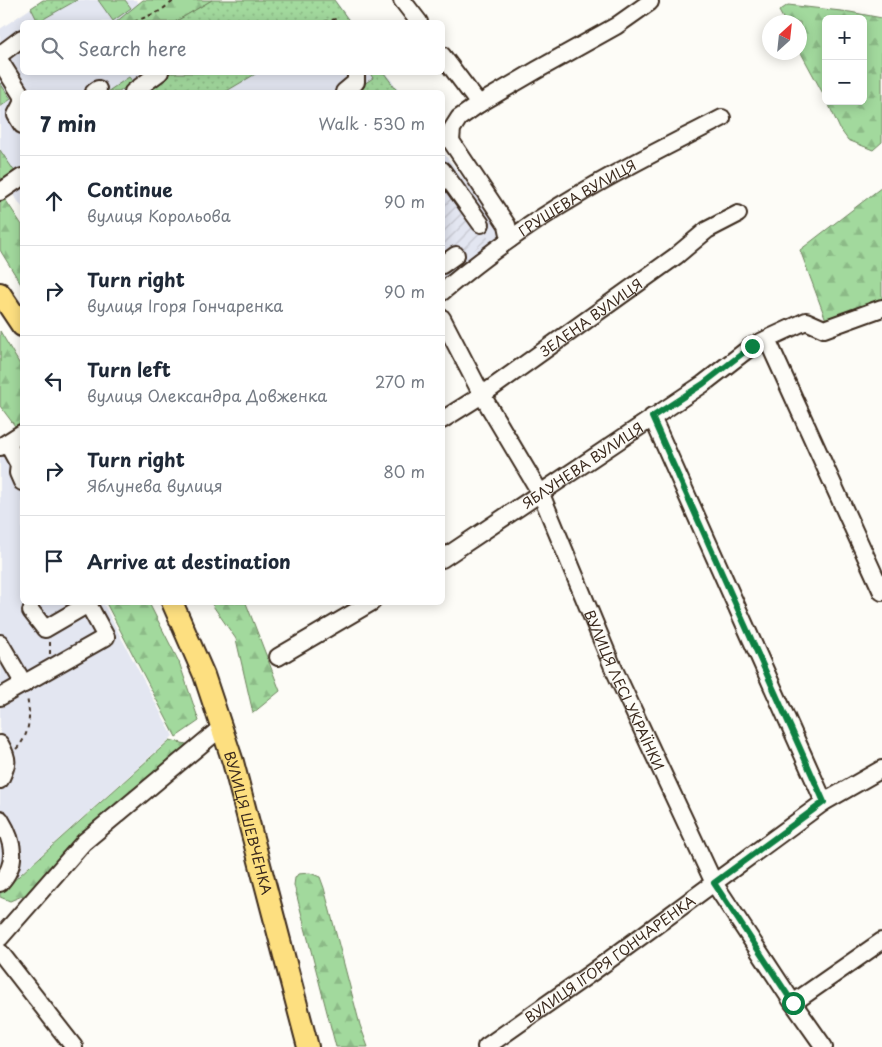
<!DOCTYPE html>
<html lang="en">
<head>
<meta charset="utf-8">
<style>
  :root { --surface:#fff; --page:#f2f2f3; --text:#1f2937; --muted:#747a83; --line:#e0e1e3 }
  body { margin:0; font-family:"Playpen Sans",sans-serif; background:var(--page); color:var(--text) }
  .controls { position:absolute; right:15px; top:15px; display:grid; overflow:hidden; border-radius:8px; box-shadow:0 2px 12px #0003 }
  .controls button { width:45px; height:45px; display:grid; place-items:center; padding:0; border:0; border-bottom:1px solid var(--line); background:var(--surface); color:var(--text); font:25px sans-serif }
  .compass { position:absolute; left:762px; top:15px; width:45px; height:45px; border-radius:50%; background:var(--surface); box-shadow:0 2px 12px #0003; rotate:27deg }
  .stop { position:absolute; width:15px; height:15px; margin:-11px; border:4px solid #0b8043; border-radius:50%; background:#fff }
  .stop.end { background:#0b8043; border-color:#fff; box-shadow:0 1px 5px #0008 }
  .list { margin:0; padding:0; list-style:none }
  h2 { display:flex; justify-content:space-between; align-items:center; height:65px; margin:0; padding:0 20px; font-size:21px }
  h2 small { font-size:16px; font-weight:400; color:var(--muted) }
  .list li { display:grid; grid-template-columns:32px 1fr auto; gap:15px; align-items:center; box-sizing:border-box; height:90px; padding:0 20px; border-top:1px solid var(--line) }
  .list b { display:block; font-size:19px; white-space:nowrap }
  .list p { margin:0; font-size:16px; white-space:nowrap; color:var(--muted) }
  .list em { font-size:16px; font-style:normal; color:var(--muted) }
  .icon { flex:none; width:28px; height:28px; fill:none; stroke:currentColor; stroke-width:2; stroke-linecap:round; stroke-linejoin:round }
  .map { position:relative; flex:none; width:882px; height:1047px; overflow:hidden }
  .search { position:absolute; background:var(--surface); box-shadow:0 2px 12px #0003; left:20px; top:20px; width:425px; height:55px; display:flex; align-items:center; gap:12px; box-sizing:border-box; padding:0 18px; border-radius:8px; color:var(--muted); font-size:19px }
  .panel { position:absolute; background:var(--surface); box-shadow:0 2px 12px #0003; left:20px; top:90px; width:425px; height:515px; border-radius:8px }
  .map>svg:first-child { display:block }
</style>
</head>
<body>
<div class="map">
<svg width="882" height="1047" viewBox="0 0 882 1047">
  <defs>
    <pattern id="industrial-furrows" width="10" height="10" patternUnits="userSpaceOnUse" patternTransform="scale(1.25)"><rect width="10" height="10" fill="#e3e6f1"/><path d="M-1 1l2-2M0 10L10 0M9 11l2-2" fill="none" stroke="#c4c5ce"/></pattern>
    <pattern id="forest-firs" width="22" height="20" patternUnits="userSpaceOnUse" patternTransform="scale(1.25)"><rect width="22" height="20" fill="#a2d99d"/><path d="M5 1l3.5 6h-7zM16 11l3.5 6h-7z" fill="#8cba87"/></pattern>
    <pattern id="park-dots" width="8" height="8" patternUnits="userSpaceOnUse" patternTransform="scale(1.25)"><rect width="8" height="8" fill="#a2d99d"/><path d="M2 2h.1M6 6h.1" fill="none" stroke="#8cba87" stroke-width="1.8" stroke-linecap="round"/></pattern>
  </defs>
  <rect width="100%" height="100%" fill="#fdfcf7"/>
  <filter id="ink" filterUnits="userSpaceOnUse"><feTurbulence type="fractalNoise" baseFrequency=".02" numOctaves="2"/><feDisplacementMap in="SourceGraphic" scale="10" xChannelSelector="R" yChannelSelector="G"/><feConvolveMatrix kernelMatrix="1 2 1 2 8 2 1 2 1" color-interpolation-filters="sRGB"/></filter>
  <g filter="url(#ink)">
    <g fill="#e3e6f1">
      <path d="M43,0H136L139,3L143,0H335L351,22H22V72L386,73L400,92H22V207L0,175V29Z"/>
      <path d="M443,152L505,233L443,278Z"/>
      <path d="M10,430L22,452V602L103,603L173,736L0,892V436Z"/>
    </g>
    <path fill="url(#industrial-furrows)" d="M442,176L489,239L443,272H442Z"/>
    <path fill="#a2d99d" stroke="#6e825e" d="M98,0H125L131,8L113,21Z"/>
    <g fill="url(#forest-firs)" stroke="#6e825e">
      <path d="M143,0H212L175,22H116Z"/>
      <path d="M788,5L850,12L882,18V142L873,150L848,140L840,129L827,101H863V19H826V99L800,51V22H785L779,11Z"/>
      <path d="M129,77L133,82L119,92H107Z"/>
      <path d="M0,83L11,99L0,107Z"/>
      <path d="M0,150L17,175L5,182L2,178L0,179Z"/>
      <path d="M882,187V300L826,320L800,250Z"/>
      <path d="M5,199L22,225V286L0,250V203Z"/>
      <path d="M0,331L22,368V421L15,426L0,406Z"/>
      <path d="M106,603H149L179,662L199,721L176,737Z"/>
      <path d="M211,603H246L280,691L253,713L236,639Z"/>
      <path d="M170,740L190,745L83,834L27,894L10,901L0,897V893Z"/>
      <path d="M310,873L320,877L324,888L360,1025L368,1047H336L294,885L295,878L298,874Z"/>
    </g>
    <g fill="url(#park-dots)" stroke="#6e825e">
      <path d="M43,0H77L38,22L31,8Z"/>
      <path d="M212,0H334L350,22H175Z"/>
      <path d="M369,72L384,73L398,92H352L373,78Z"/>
      <path d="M167,73H257L225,92H140Z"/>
    </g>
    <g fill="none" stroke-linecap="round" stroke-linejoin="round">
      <g stroke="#3b2a1e" stroke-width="20">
        <g id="minor">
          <path d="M402,0L419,22"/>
          <path d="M442,55L479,104"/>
          <path d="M0,57L2,53L22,38"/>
          <path d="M0,61L22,96"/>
          <path d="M94,92L98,89"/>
          <path d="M133,92L160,72"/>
          <path d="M344,92L356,82V72"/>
          <path d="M22,103L16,115L22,125"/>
          <path d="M442,170L481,224"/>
          <path d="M0,192L22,177"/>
          <path d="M510,239L507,225L451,141L452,129L459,118L479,104L537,70L616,26L650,2"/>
          <path d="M442,265L456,255"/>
          <path id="s1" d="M442,292C485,256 530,223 578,195C624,167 674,143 722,118"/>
          <path id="s2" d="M442,318L482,395L541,494L612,665L714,883L793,1003L824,1047"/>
          <path d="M767,339L882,592"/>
          <path d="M652,417L824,802"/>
          <path id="s3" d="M442,420L482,395L676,256L707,230L738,214"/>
          <path d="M7,443L19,465L18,473L22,482"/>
          <path d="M0,447L22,433"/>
          <path id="s4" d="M442,559L703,384L752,346L806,321L824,329L882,308"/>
          <path d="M31,611L45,629L88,604"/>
          <path d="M0,643L24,684"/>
          <path d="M278,657L372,602"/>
          <path d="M0,697L106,637L87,602"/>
          <path d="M0,744C9,760 8,763 0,780"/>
          <path d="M0,819C13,840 19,863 0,883"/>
          <path d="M0,938L84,842L222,727"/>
          <path d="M0,952L74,1047"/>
          <path d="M793,1003L882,941"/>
          <path id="s5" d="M486,1047L594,971L824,802L882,769"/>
        </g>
      </g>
      <g stroke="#3b2a1e" stroke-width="24">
        <g id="major">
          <path d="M0,293L22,326"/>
          <path id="s6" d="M172,602L204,675L233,762L308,1047"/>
        </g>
      </g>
      <g stroke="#3b2a1e" stroke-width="2" stroke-dasharray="4 4" stroke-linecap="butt">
        <path d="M134,22L160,11L175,0"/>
        <path d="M240,22L244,20L255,22"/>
        <path d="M324,22L336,19L339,22"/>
        <path d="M50,642V655"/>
        <path d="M16,749C30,736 31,715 27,698"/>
      </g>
      <use href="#minor" stroke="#fdfcf7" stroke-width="16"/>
      <use href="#major" stroke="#fddf80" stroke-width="20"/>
    </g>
  </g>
  <g fill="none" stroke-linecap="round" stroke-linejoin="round" filter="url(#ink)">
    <path stroke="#0b8043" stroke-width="6" d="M752,346L703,384L652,417L824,802L714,883L793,1003"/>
  </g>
  <g text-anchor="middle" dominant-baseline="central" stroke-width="4" stroke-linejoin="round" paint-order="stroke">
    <g font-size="14" fill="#3b2a1e" stroke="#fdfcf7">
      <text stroke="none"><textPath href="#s1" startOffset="165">ГРУШЕВА ВУЛИЦЯ</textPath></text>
      <text stroke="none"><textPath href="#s3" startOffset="181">ЗЕЛЕНА ВУЛИЦЯ</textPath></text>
      <text stroke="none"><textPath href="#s4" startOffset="169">ЯБЛУНЕВА ВУЛИЦЯ</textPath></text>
      <text stroke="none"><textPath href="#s2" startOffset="415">ВУЛИЦЯ ЛЕСІ УКРАЇНКИ</textPath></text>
      <text stroke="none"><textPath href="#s6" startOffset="234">ВУЛИЦЯ ШЕВЧЕНКА</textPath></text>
      <text stroke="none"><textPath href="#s5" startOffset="152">ВУЛИЦЯ ІГОРЯ ГОНЧАРЕНКА</textPath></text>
    </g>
  </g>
</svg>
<div class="controls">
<button>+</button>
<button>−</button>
</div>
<svg class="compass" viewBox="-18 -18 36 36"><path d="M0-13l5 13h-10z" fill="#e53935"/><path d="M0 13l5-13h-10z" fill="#747a83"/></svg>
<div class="stop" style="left:793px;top:1003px"></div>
<div class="stop end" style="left:752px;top:346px"></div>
<div class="search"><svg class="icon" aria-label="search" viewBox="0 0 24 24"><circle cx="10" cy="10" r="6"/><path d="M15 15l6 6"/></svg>Search here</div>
<section class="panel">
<h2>7 min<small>Walk · 530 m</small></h2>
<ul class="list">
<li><svg class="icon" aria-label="ahead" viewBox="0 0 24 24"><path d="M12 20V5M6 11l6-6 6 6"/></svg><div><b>Continue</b><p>вулиця Корольова</p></div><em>90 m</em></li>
<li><svg class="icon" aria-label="right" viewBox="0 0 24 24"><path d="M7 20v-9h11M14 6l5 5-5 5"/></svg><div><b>Turn right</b><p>вулиця Ігоря Гончаренка</p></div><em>90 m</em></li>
<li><svg class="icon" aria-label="left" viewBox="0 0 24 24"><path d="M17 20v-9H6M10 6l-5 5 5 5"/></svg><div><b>Turn left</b><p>вулиця Олександра Довженка</p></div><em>270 m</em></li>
<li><svg class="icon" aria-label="right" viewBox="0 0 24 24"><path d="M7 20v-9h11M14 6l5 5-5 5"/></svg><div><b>Turn right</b><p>Яблунева вулиця</p></div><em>80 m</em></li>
<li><svg class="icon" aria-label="arrive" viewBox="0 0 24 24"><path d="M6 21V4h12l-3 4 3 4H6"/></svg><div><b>Arrive at destination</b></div></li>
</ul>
</section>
</div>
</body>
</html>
